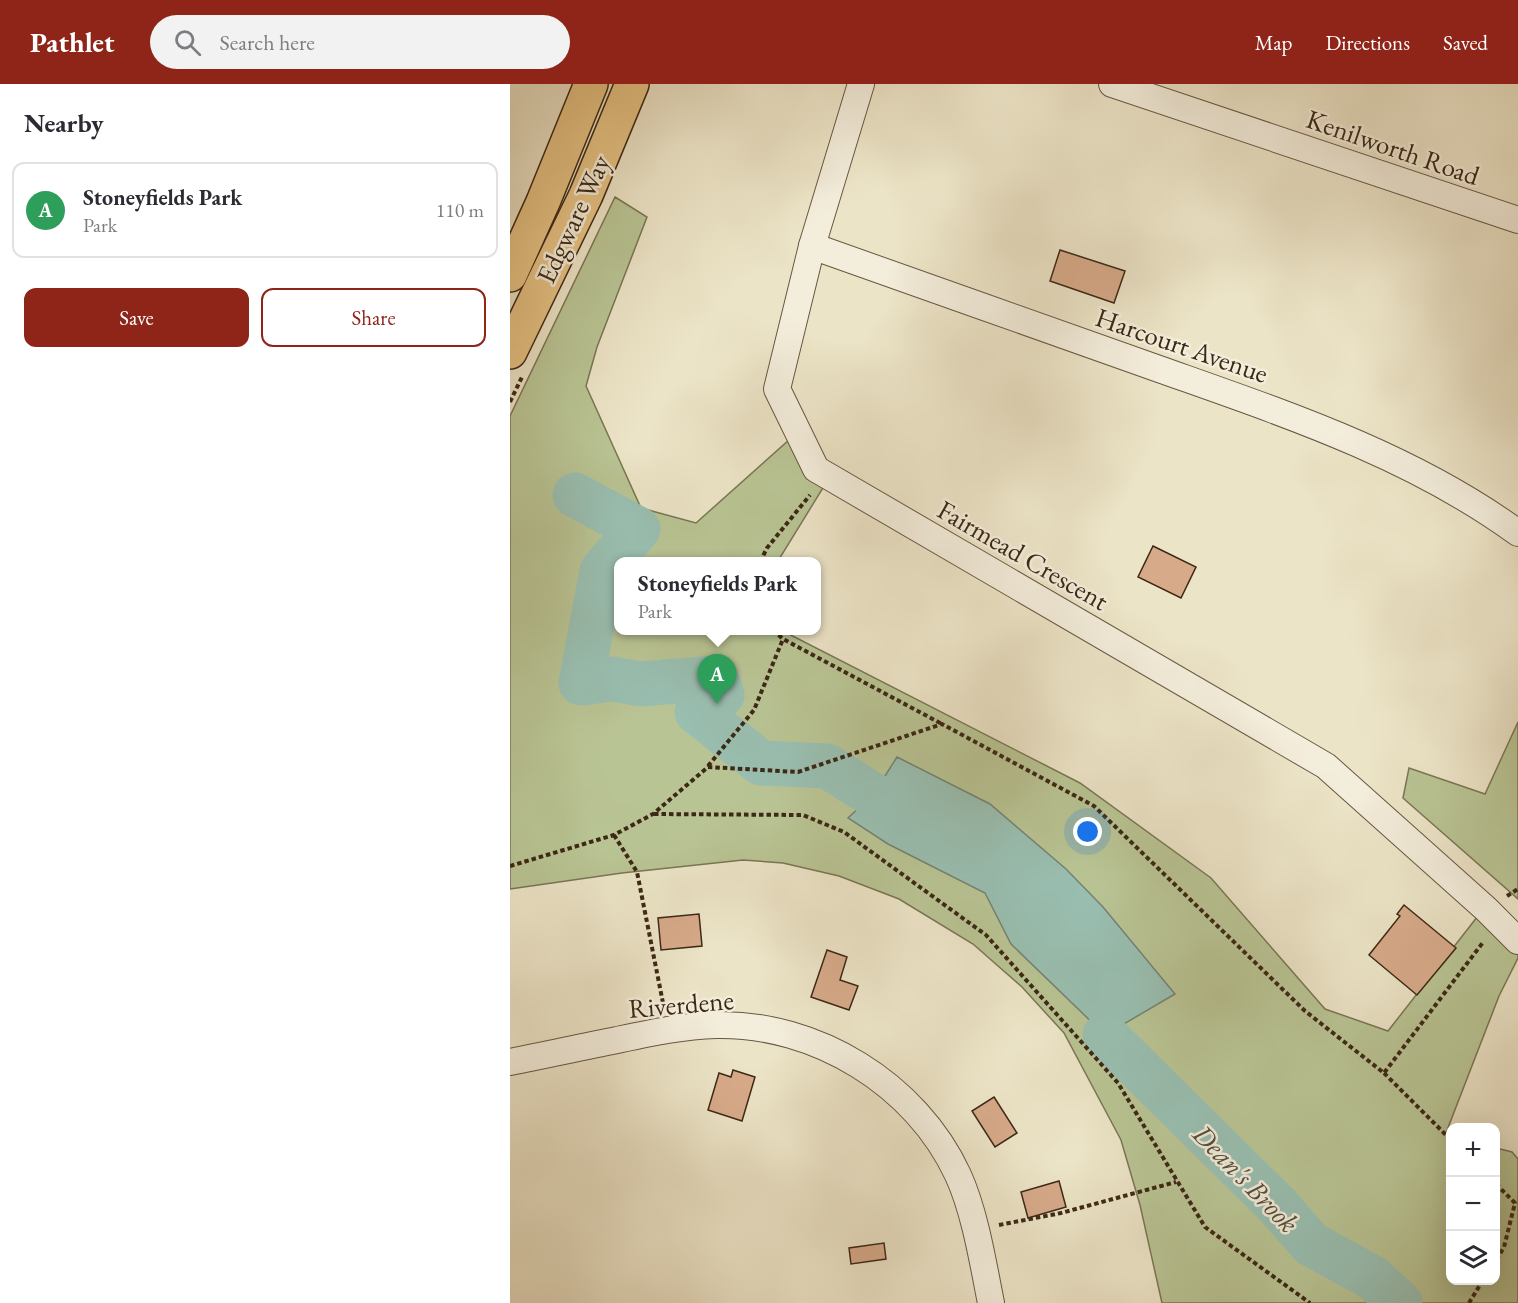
<!DOCTYPE html>
<html lang="en">
<head>
<meta charset="utf-8">
<style>
  :root { --surface:#fff; --page:#f2f2f3; --text:#2b2b33; --muted:#7c7c81; --line:#e1e1e2; --accent:#8f2418 }
  body { margin:0; font-family:"EB Garamond",serif; background:var(--page); color:var(--text) }
  .controls { position:absolute; right:18px; bottom:18px; display:grid; overflow:hidden; border-radius:12px; box-shadow:0 6px 24px #0002 }
  .controls button { width:54px; height:54px; display:grid; place-items:center; padding:0; border:0; border-bottom:2px solid var(--line); background:var(--surface); color:var(--text); font:30px sans-serif }
  .you { position:absolute; left:578px; top:748px; width:21px; height:21px; margin:-15px; border:4px solid #fff; border-radius:50%; background:#1a73e8; box-shadow:0 0 0 9px #1a73e833 }
  .badge { display:grid; place-items:center; width:39px; height:39px; border-radius:50%; background:var(--accent); color:#fff; font-size:20px; font-weight:700 }
  .pin { position:absolute; translate:-50% -50px; filter:drop-shadow(0 2px 3px #0008) }
  .pin::after { content:''; position:absolute; top:32px; width:21px; height:18px; background:inherit; clip-path:polygon(0 0,100% 0,50% 100%) }
  .popup { position:absolute; left:104px; top:473px; width:207px; height:78px; box-sizing:border-box; display:grid; place-content:center; border-radius:12px; background:var(--surface); filter:drop-shadow(0 2px 4px #0005); font-size:20px; white-space:nowrap; color:var(--muted) }
  .popup b { font-size:22px; color:var(--text) }
  .popup::after { content:''; position:absolute; left:50%; top:100%; margin-left:-12px; border:12px solid transparent; border-top-color:var(--surface) }
  .list { margin:0; padding:0; list-style:none }
  h2 { display:flex; justify-content:space-between; align-items:center; height:78px; margin:0; padding:0 24px; font-size:26px }
  h2 small { font-size:20px; font-weight:400; color:var(--muted) }
  .list li { display:grid; grid-template-columns:39px 1fr auto; gap:18px; align-items:center; box-sizing:border-box; height:96px; margin:0 12px 12px; padding:0 12px; border:2px solid var(--line); border-radius:12px }
  .list b { display:block; font-size:22px; white-space:nowrap }
  .list p { margin:0; font-size:20px; white-space:nowrap; color:var(--muted) }
  .list em { font-size:20px; font-style:normal; color:var(--muted) }
  .actions { display:flex; gap:12px; padding:18px 24px }
  .actions a { flex:1; padding:14px 0; border:2px solid var(--accent); border-radius:12px; text-align:center; font-size:21px; color:var(--accent) }
  .actions .main { background:var(--accent); color:#fff }
  .icon { flex:none; width:33px; height:33px; fill:none; stroke:currentColor; stroke-width:2; stroke-linecap:round; stroke-linejoin:round }
  .map { position:relative; flex:none; width:1008px; height:1219px; overflow:hidden }
  header { display:flex; align-items:center; gap:36px; box-sizing:border-box; height:84px; padding:0 30px; background:var(--accent); color:#fff }
  header strong { font-size:28px }
  nav { display:flex; gap:33px; margin-inline-start:auto; font-size:21px }
  .search { width:420px; height:54px; background:var(--page); display:flex; align-items:center; gap:15px; box-sizing:border-box; padding:0 21px; border-radius:33px; color:var(--muted); font-size:22px }
  main { display:flex }
  aside { flex:1; background:var(--surface) }
  .map>svg:first-child { display:block }
</style>
</head>
<body>
<header>
<strong>Pathlet</strong>
<div class="search"><svg class="icon" aria-label="search" viewBox="0 0 24 24"><circle cx="10" cy="10" r="6"/><path d="M15 15l6 6"/></svg>Search here</div>
<nav><a>Map</a><a>Directions</a><a>Saved</a></nav>
</header>
<main>
<aside>
<h2>Nearby<small></small></h2>
<ul class="list">
<li><span class="badge" style="background:#2e9e5b">A</span><div><b>Stoneyfields Park</b><p>Park</p></div><em>110 m</em></li>
</ul>
<div class="actions"><a class="main">Save</a><a>Share</a></div>
</aside>
<div class="map">
<svg width="1008" height="1219" viewBox="0 0 1008 1219">
  <rect width="100%" height="100%" fill="#ece4c7"/>
  <filter id="stains"><feTurbulence type="fractalNoise" baseFrequency=".00333" numOctaves="4"/><feColorMatrix values="0 0 0 0 .2 0 0 0 0 .09 0 0 0 0 .02 0 0 0 .5 -.17"/></filter>
  <radialGradient id="worn" r=".72"><stop offset=".6" stop-color="#630" stop-opacity="0"/><stop offset="1" stop-color="#630" stop-opacity=".3"/></radialGradient>
  <g fill="#b9c494" stroke="#7a7654" stroke-width="1.5">
    <path d="M105,113L137,133L87,263L76,302L131,424L186,439L288,348L319,394L268,477L108,478V546L273,547L570,699L701,794L815,925L878,947L975,823L1008,858V874L989,912L936,1049L940,1051V1196H986V1064L1002,1068L1008,1075V1219H652L630,1121L611,1056L554,949L512,903L463,860L389,815L329,792L273,779L233,776L112,789L0,805V332Z"/>
    <path d="M1008,638V815L893,714L899,684L975,710Z"/>
  </g>
  <path fill="#99bfb1" stroke="#748373" stroke-width="1.5" d="M387,673L480,720L556,785L593,823L665,910L595,951L501,860L475,809L378,760L338,734L363,711Z"/>
  <g fill="none" stroke-linecap="round" stroke-linejoin="round">
    <g stroke="#99bfb1" stroke-width="45">
      <path d="M65,411L128,445L92,487L71,599L103,595L130,600L206,594L212,611L187,628L251,679L317,682L363,711"/>
      <path d="M595,951L768,1122L801,1160L863,1194L890,1219"/>
    </g>
  </g>
  <g fill="#d7aa8a" stroke="#3c2815" stroke-width="1.5">
    <path d="M550,166L615,187L604,219L540,197Z"/>
    <path d="M643,462L686,483L671,514L628,493Z"/>
    <path d="M894,821L946,864L907,911L859,871L890,832L887,830Z"/>
    <path d="M189,830L192,862L151,866L148,834Z"/>
    <path d="M317,866L337,873L330,896L348,902L339,926L301,913Z"/>
    <path d="M223,986L245,993L232,1037L198,1026L209,989L221,993Z"/>
    <path d="M484,1013L507,1049L485,1063L462,1027Z"/>
    <path d="M549,1097L556,1123L518,1134L511,1108Z"/>
    <path d="M374,1159L376,1175L341,1180L339,1164Z"/>
  </g>
  <g fill="none" stroke-linecap="round" stroke-linejoin="round">
    <g stroke="#685742" stroke-width="28">
      <g id="street">
        <path d="M351,0L302,162L267,305L306,385L816,682L976,825L1008,857"/>
        <path d="M602,0L1008,136"/>
        <path d="M302,162C418,203 533,244 649,285C773,329 901,371 1008,449"/>
        <path d="M0,978C36,971 71,963 107,956C140,949 172,942 206,941C306,939 406,1000 448,1091C465,1128 473,1179 481,1219"/>
      </g>
    </g>
    <g stroke="#3c2815" stroke-width="36">
      <g id="highway">
        <path d="M0,191L33,118L81,0"/>
        <path d="M0,268L76,111L122,0"/>
      </g>
    </g>
    <g stroke="#3c2815" stroke-width="4" stroke-dasharray="4.5 3" stroke-linecap="butt">
      <path d="M0,318L12,293"/>
      <path d="M250,478L257,464L300,411"/>
      <path d="M263,546L273,555L432,640"/>
      <path d="M198,682L244,626L273,555"/>
      <path d="M144,730L293,731L334,748L476,851L608,999L695,1143L800,1219"/>
      <path d="M104,751L127,788L154,924"/>
      <path d="M0,782L104,751L143,730L198,683L288,688L432,640L584,722L795,927L874,989L974,857"/>
      <path d="M997,812L1008,805"/>
      <path d="M874,989L940,1055"/>
      <path d="M986,1100L1005,1119L994,1163L986,1177"/>
      <path d="M489,1141L551,1129L666,1098"/>
      <path d="M959,1219L973,1196"/>
    </g>
    <use href="#street" stroke="#f3eddb" stroke-width="26"/>
    <use href="#highway" stroke="#e6c284" stroke-width="33"/>
  </g>
  <g text-anchor="middle" dominant-baseline="central" stroke-width="5" stroke-linejoin="round" paint-order="stroke">
    <g font-size="27" fill="#3c2815" stroke="#f3eddb">
      <text transform="translate(883 63) rotate(19)">Kenilworth Road</text>
      <text transform="translate(63 135) rotate(-65)">Edgware Way</text>
      <text transform="translate(672 261) rotate(19)">Harcourt Avenue</text>
      <text transform="translate(513 471) rotate(30)">Fairmead Crescent</text>
      <text transform="translate(171 920) rotate(-5)">Riverdene</text>
    </g>
    <g font-size="28" font-style="italic" fill="#534e3c" stroke="#f3eddb">
      <text transform="translate(736 1094) rotate(46)">Dean's Brook</text>
    </g>
  </g>
  <rect width="100%" height="100%" filter="url(#stains)"/>
  <rect width="100%" height="100%" fill="url(#worn)"/>
</svg>
<div class="controls">
<button>+</button>
<button>−</button>
<button><svg class="icon" aria-label="layers" viewBox="0 0 24 24"><path d="M12 4l9 5-9 5-9-5zM3 14l9 5 9-5"/></svg></button>
</div>
<div class="you"></div>
<div class="pin badge" style="left:207px;top:620px;background:#2e9e5b">A</div>
<div class="popup"><b>Stoneyfields Park</b>Park</div>
</div>
</main>
</body>
</html>
